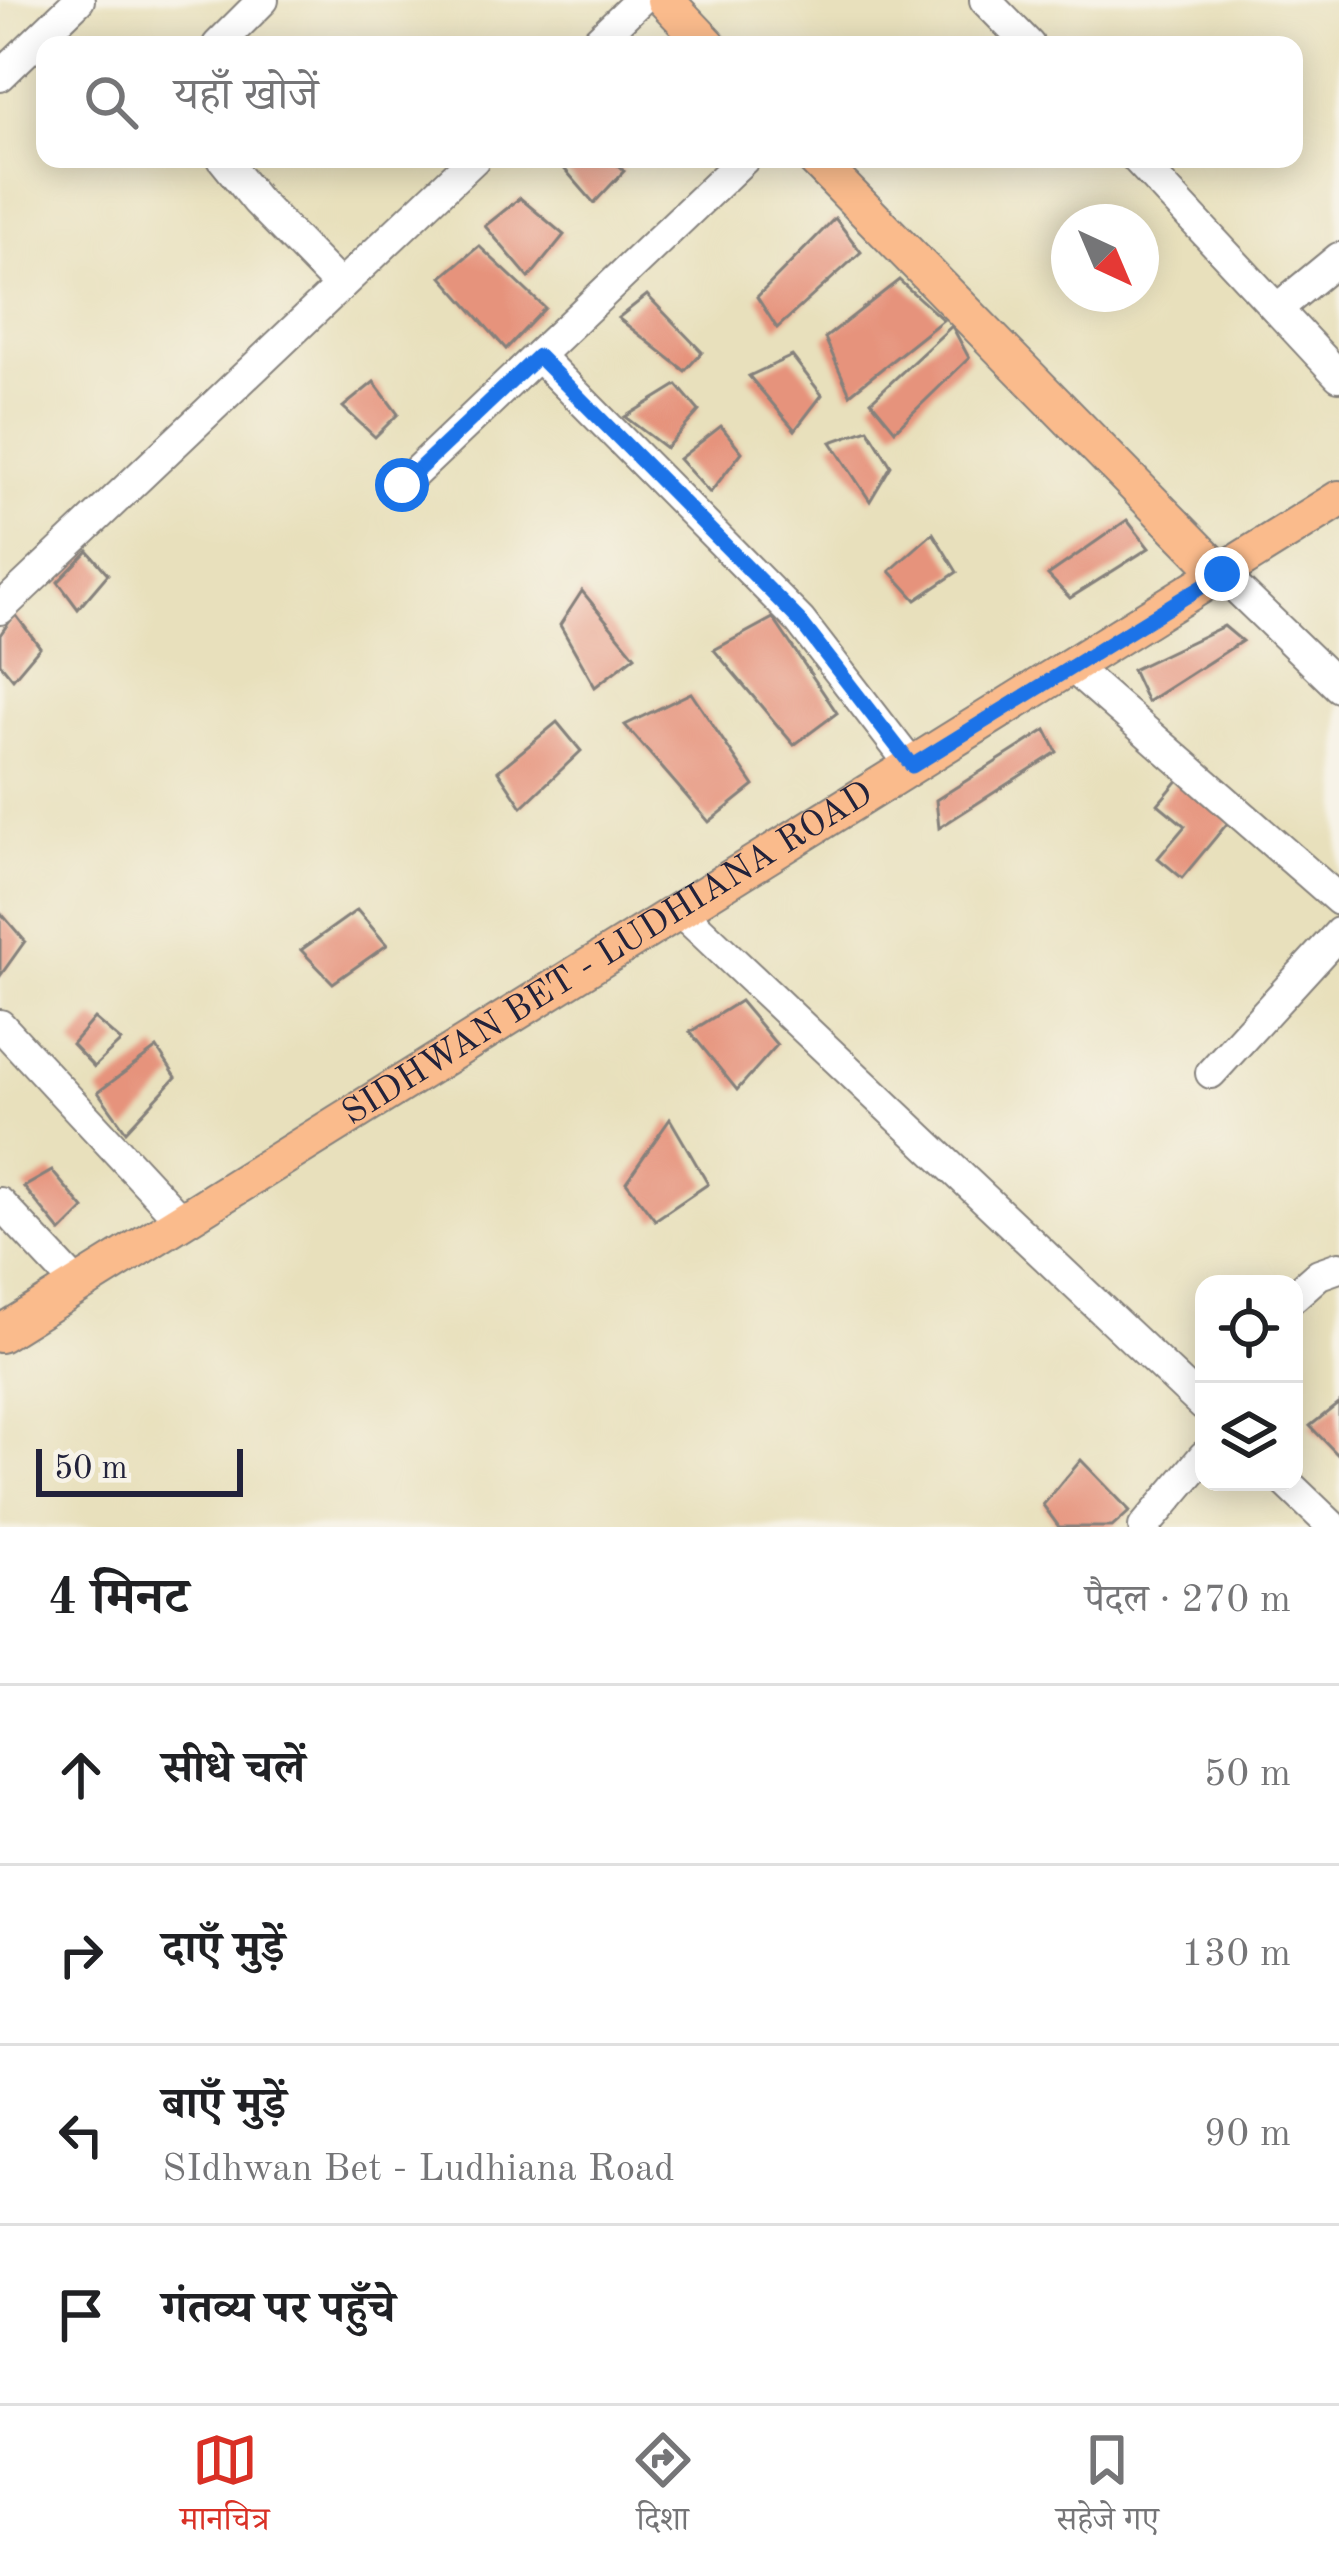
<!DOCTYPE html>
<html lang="hi">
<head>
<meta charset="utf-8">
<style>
  :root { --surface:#fff; --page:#f2f2f2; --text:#202124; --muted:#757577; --line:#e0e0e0; --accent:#d93025 }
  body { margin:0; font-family:"Old Standard TT","Noto Serif Devanagari",serif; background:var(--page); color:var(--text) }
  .controls { position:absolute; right:36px; bottom:36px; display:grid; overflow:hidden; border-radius:24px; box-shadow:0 6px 30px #0003 }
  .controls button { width:108px; height:108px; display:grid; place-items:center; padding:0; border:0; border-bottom:3px solid var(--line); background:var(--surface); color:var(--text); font:60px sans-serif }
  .compass { position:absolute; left:1051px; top:204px; width:108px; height:108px; border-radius:50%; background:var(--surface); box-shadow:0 6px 30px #0003; rotate:136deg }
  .scale { position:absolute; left:36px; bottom:30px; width:207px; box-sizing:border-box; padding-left:12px; border:6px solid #22223b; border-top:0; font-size:33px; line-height:42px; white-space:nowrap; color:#22223b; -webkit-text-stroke:9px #f7f3e8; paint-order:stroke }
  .stop { position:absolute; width:36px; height:36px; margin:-27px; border:9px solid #1a73e8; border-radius:50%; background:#fff }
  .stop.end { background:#1a73e8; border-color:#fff; box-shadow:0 3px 12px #0008 }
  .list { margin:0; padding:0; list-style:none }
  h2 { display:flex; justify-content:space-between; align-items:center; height:156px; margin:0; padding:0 48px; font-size:51px }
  h2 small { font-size:39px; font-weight:400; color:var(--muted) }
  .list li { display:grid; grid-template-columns:78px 1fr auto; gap:36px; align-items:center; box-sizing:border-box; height:180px; padding:0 48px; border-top:3px solid var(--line) }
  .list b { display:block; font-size:45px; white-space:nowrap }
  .list p { margin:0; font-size:39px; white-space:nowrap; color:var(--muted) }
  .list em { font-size:39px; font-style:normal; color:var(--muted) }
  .icon { flex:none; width:66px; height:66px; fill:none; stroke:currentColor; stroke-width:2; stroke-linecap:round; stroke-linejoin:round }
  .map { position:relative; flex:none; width:1339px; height:1527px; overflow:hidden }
  .search { position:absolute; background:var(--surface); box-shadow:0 6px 30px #0003; left:36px; right:36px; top:36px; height:132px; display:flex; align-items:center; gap:30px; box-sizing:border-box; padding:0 42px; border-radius:24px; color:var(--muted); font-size:45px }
  .sheet { height:876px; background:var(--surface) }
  nav { display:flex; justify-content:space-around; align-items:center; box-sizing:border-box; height:168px; border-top:3px solid var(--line); background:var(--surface); font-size:33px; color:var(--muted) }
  nav a { display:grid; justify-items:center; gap:6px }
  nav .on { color:var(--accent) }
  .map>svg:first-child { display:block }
</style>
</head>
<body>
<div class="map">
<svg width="1339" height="1527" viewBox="0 0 1339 1527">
  <rect width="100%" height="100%" fill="#f7f3e8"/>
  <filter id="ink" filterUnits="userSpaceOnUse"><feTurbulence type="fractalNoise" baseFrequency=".00833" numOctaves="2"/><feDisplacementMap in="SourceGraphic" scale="24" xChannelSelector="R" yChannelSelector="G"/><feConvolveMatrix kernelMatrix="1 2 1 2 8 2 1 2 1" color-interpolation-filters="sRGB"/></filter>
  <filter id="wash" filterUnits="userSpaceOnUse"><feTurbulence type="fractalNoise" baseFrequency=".004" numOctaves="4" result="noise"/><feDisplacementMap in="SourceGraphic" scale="48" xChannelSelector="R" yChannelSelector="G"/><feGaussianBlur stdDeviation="2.7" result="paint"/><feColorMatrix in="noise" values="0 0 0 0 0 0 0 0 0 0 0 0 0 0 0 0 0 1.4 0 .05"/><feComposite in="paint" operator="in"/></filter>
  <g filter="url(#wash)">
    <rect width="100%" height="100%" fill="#e8e0bc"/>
    <g id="blocks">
      <g fill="#e6937b">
        <path d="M567,159H611L624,171L594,203L561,165Z"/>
        <path d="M520,198L564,235L529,278L485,226Z"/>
        <path d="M835,218L861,252L777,328L757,297Z"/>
        <path d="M479,246L545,308L506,349L442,277Z"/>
        <path d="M899,280L943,320L850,394L825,338Z"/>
        <path d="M647,295L702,352L685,371L618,318Z"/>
        <path d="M952,326L969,358L895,430L871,401Z"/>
        <path d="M792,356L822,395L795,430L749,376Z"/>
        <path d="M374,382L398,414L375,437L343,407Z"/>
        <path d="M677,385L699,411L666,448L625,417Z"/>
        <path d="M721,426L742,452L710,493L679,459Z"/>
        <path d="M868,429L891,466L870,501L831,442Z"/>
        <path d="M1127,520L1149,548L1070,598L1048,575Z"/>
        <path d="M933,533L957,572L916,600L890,571Z"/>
        <path d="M88,551L108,574L78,609L58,582Z"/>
        <path d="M582,591L635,656L595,687L560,625Z"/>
        <path d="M15,614L40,647L13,679L0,663V635Z"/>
        <path d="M773,618L837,713L794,745L714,650Z"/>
        <path d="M1224,626L1242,641L1147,702L1132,670Z"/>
        <path d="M691,693L754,786L709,822L625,725Z"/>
        <path d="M557,722L581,751L522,807L498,771Z"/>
        <path d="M1046,730L1057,752L939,828L936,800Z"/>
        <path d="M1180,778L1231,819L1182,878L1158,858L1185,826L1158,804Z"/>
        <path d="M357,910L387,945L333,983L301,950Z"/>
        <path d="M0,912L25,941L0,976Z"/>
        <path d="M740,1001L777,1045L737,1090L690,1032Z"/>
        <path d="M94,1018L121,1041L94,1067L72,1044Z"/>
        <path d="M157,1048L176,1077L126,1131L98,1092Z"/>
        <path d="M670,1119L708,1184L655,1220L626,1182Z"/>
        <path d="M52,1171L84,1209L61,1232L24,1187Z"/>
        <path d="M1339,1403V1456L1310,1426Z"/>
        <path d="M1081,1460L1130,1511L1112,1527H1059L1043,1505Z"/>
      </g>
    </g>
  </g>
  <g filter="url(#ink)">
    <use href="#blocks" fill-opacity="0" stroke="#85817c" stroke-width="3"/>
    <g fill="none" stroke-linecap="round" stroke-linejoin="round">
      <g stroke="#85817c" stroke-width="34">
        <g id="minor">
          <path d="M985,0L1029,45"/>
          <path d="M218,45L263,0"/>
          <path d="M593,45L640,0"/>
          <path d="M0,76L79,0"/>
          <path d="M223,159L257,201L340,286"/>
          <path d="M1137,159L1339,376"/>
          <path d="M1277,309L1339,258"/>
          <path d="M538,356L800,621L912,766"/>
          <path d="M402,485L744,159"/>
          <path d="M1222,574L1339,687"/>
          <path d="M0,609L474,159"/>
          <path d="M1072,667L1339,900"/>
          <path d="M680,911L1204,1406"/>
          <path d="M0,1025L182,1221"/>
          <path d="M1211,1073L1339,933"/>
          <path d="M0,1203L78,1286"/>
          <path d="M1294,1296L1319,1274L1339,1267"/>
          <path d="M1286,1482L1333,1527"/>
          <path d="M1144,1527L1204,1456"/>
        </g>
      </g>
      <g stroke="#85817c" stroke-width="40">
        <g id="major">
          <path d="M665,0L708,45"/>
          <path d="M815,159L1222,574"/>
          <path id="s1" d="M0,1334L1339,499"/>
        </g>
      </g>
      <use href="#minor" stroke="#fff" stroke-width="30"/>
      <use href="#major" stroke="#fabb8c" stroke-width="36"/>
    </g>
  </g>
  <g fill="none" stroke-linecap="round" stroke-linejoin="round" filter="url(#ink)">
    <path stroke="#1a73e8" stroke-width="15" d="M402,485L538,356L800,621L912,766L1222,574"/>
  </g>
  <g text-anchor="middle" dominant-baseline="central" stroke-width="9" stroke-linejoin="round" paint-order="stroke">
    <g font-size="36" fill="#22223b" stroke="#f7f3e8">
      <text stroke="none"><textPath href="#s1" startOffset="717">SIDHWAN BET - LUDHIANA ROAD</textPath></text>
    </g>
  </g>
</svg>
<div class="controls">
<button><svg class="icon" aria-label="locate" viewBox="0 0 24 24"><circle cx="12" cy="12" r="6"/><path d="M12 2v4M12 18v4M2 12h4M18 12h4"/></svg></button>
<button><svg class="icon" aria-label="layers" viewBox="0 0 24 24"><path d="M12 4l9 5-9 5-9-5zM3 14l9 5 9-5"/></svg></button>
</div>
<svg class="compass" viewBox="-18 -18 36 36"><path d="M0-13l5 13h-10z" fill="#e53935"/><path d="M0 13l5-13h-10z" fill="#757577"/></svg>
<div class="scale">50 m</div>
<div class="stop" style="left:402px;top:485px"></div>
<div class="stop end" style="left:1222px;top:574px"></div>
<div class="search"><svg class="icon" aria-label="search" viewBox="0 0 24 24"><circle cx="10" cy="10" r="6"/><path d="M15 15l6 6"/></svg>यहाँ खोजें</div>
</div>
<section class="sheet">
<h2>4 मिनट<small>पैदल · 270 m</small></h2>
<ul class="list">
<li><svg class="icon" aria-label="ahead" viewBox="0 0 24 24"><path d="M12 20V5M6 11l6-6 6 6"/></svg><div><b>सीधे चलें</b></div><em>50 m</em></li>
<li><svg class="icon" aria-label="right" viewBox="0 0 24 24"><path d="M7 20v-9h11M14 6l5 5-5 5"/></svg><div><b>दाएँ मुड़ें</b></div><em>130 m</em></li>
<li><svg class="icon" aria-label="left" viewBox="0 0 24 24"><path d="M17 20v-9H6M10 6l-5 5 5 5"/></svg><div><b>बाएँ मुड़ें</b><p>SIdhwan Bet - Ludhiana Road</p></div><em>90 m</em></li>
<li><svg class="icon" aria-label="arrive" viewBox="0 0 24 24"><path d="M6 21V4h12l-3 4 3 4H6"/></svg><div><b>गंतव्य पर पहुँचे</b></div></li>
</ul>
</section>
<nav>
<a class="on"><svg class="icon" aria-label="map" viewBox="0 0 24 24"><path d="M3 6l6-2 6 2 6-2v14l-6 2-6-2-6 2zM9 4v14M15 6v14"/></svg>मानचित्र</a>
<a><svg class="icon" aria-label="directions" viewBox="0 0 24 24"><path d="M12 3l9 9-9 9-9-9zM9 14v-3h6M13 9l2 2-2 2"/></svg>दिशा</a>
<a><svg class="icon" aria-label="saved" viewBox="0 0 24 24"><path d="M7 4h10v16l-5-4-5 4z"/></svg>सहेजे गए</a>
</nav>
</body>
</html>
